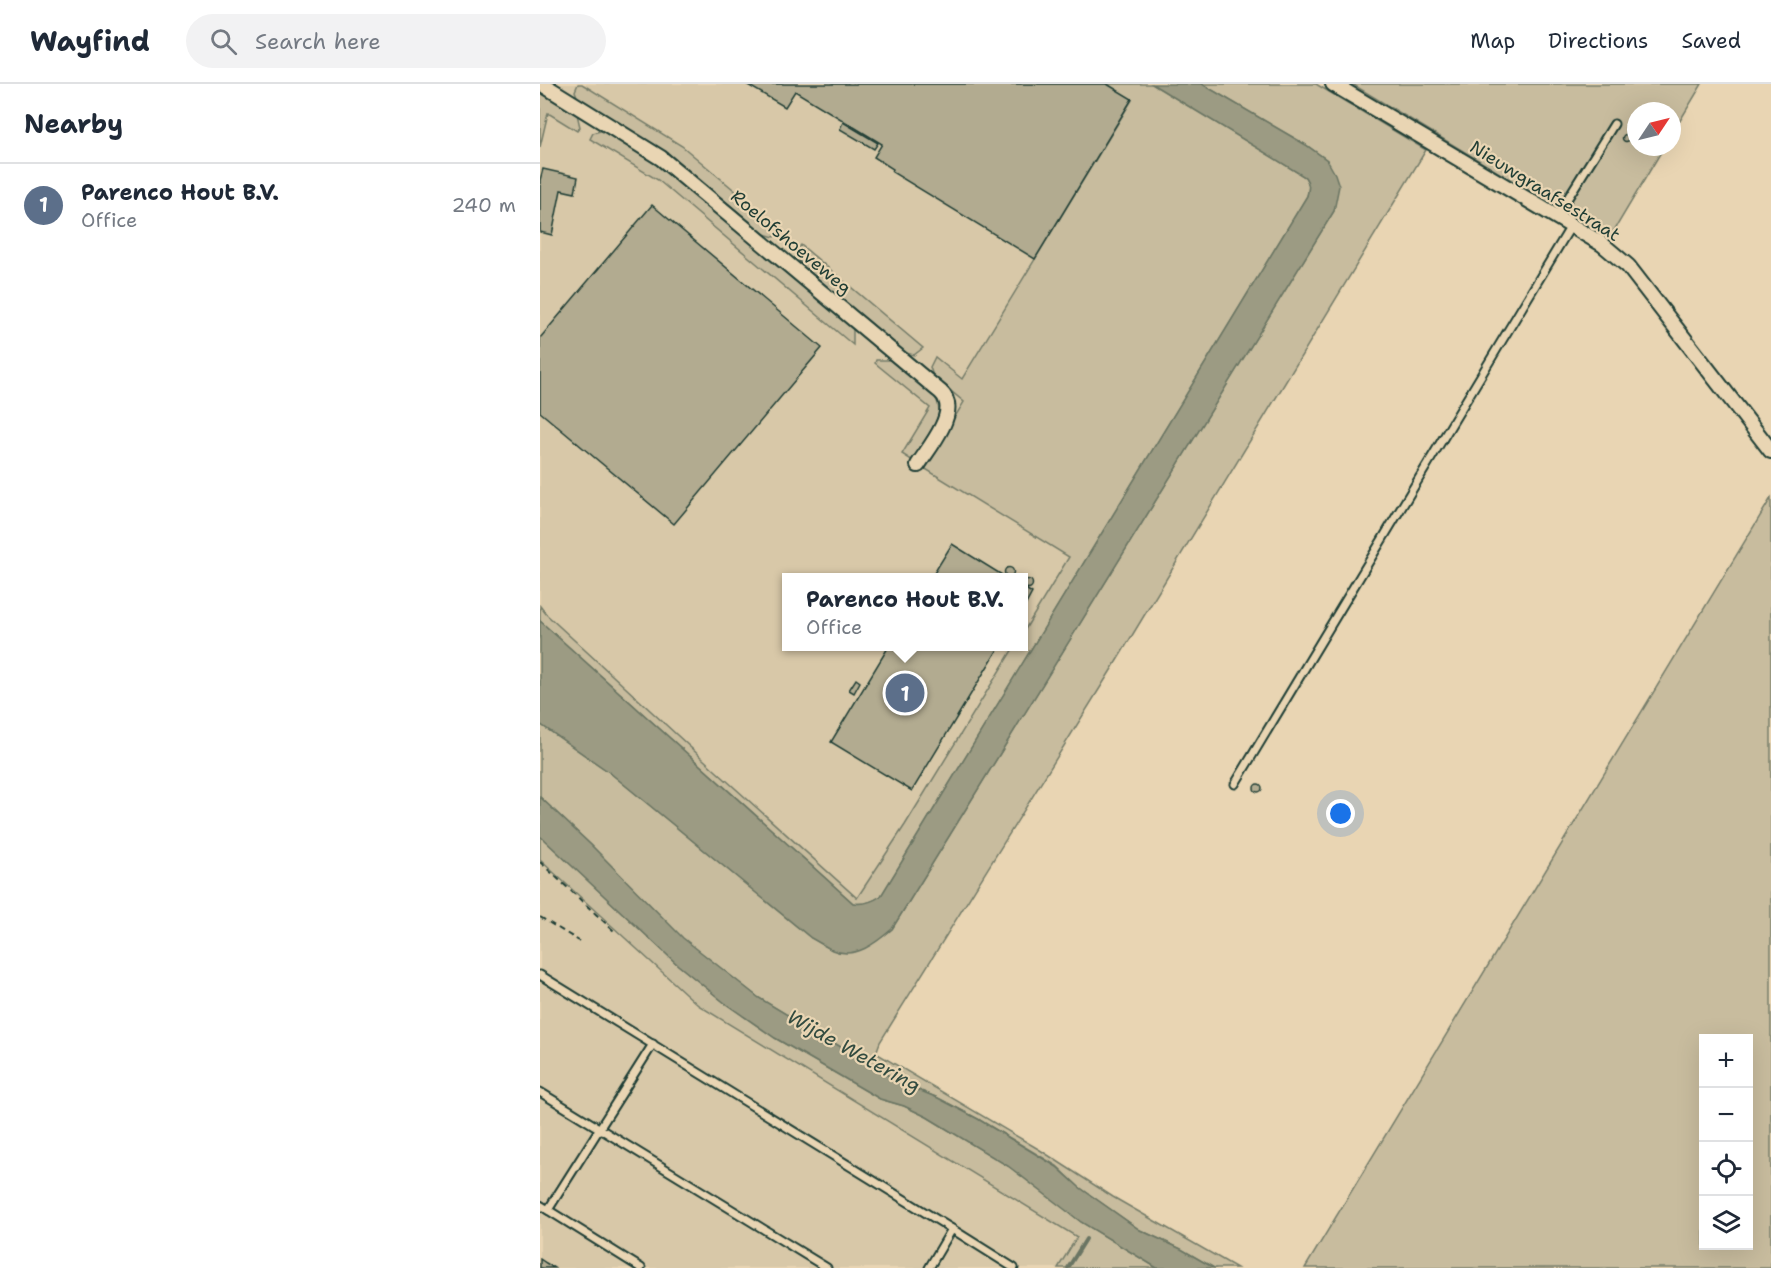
<!DOCTYPE html>
<html lang="en">
<head>
<meta charset="utf-8">
<style>
  :root { --surface:#fff; --page:#f2f2f3; --text:#1f2937; --muted:#747a83; --line:#e0e1e3; --accent:#c8321e }
  body { margin:0; font-family:"Shantell Sans",sans-serif; background:var(--page); color:var(--text) }
  .controls { position:absolute; right:18px; bottom:18px; display:grid; overflow:hidden; border-radius:0px; box-shadow:0 6px 24px #0002 }
  .controls button { width:54px; height:54px; display:grid; place-items:center; padding:0; border:0; border-bottom:2px solid var(--line); background:var(--surface); color:var(--text); font:30px sans-serif }
  .compass { position:absolute; left:1087px; top:18px; width:54px; height:54px; border-radius:50%; background:var(--surface); box-shadow:0 6px 24px #0002; rotate:55deg }
  .you { position:absolute; left:801px; top:730px; width:21px; height:21px; margin:-15px; border:4px solid #fff; border-radius:50%; background:#1a73e8; box-shadow:0 0 0 9px #1a73e833 }
  .badge { display:grid; place-items:center; width:39px; height:39px; border-radius:50%; background:var(--accent); color:#fff; font-size:20px; font-weight:700 }
  .pin { position:absolute; translate:-50% -50%; border:3px solid #fff; box-shadow:0 2px 6px #0006 }
  .popup { position:absolute; left:242px; top:489px; width:246px; height:78px; box-sizing:border-box; display:grid; place-content:center; border-radius:0px; background:var(--surface); filter:drop-shadow(0 2px 4px #0005); font-size:20px; white-space:nowrap; color:var(--muted) }
  .popup b { font-size:22px; color:var(--text) }
  .popup::after { content:''; position:absolute; left:50%; top:100%; margin-left:-12px; border:12px solid transparent; border-top-color:var(--surface) }
  .list { margin:0; padding:0; list-style:none }
  h2 { display:flex; justify-content:space-between; align-items:center; height:78px; margin:0; padding:0 24px; font-size:26px }
  h2 small { font-size:20px; font-weight:400; color:var(--muted) }
  .list li { display:grid; grid-template-columns:39px 1fr auto; gap:18px; align-items:center; box-sizing:border-box; height:84px; padding:0 24px; border-top:2px solid var(--line) }
  .list b { display:block; font-size:22px; white-space:nowrap }
  .list p { margin:0; font-size:20px; white-space:nowrap; color:var(--muted) }
  .list em { font-size:20px; font-style:normal; color:var(--muted) }
  .icon { flex:none; width:33px; height:33px; fill:none; stroke:currentColor; stroke-width:2; stroke-linecap:round; stroke-linejoin:round }
  .map { position:relative; flex:none; width:1231px; height:1184px; overflow:hidden }
  header { display:flex; align-items:center; gap:36px; box-sizing:border-box; height:84px; padding:0 30px; background:var(--surface); border-bottom:2px solid var(--line) }
  header strong { font-size:28px }
  nav { display:flex; gap:33px; margin-inline-start:auto; font-size:21px }
  .search { width:420px; height:54px; background:var(--page); display:flex; align-items:center; gap:15px; box-sizing:border-box; padding:0 21px; border-radius:33px; color:var(--muted); font-size:22px }
  main { display:flex }
  aside { flex:1; background:var(--surface) }
  .map>svg:first-child { display:block }
</style>
</head>
<body>
<header>
<strong>Wayfind</strong>
<div class="search"><svg class="icon" aria-label="search" viewBox="0 0 24 24"><circle cx="10" cy="10" r="6"/><path d="M15 15l6 6"/></svg>Search here</div>
<nav><a>Map</a><a>Directions</a><a>Saved</a></nav>
</header>
<main>
<aside>
<h2>Nearby<small></small></h2>
<ul class="list">
<li><span class="badge" style="background:#5c6f8a">1</span><div><b>Parenco Hout B.V.</b><p>Office</p></div><em>240 m</em></li>
</ul>
</aside>
<div class="map">
<svg width="1231" height="1184" viewBox="0 0 1231 1184">
  <rect width="100%" height="100%" fill="#e9d5b3"/>
  <filter id="ink" filterUnits="userSpaceOnUse"><feTurbulence type="fractalNoise" baseFrequency=".0167" numOctaves="2"/><feDisplacementMap in="SourceGraphic" scale="12" xChannelSelector="R" yChannelSelector="G"/><feConvolveMatrix kernelMatrix="1 2 1 2 8 2 1 2 1" color-interpolation-filters="sRGB"/></filter>
  <g filter="url(#ink)">
    <g fill="#d8c8a8" fill-rule="evenodd">
      <path d="M0,0H632L789,95L345,834L0,602ZM246,494H484V562H246Z"/>
      <path d="M0,739L558,1133L530,1184H0Z"/>
    </g>
    <g fill="#c8bc9e" stroke="#747c69" stroke-width="1.5" fill-rule="evenodd">
      <path d="M38,0H42L142,62L243,147L234,153L224,150L128,69L38,15L35,7Z"/>
      <path d="M567,0H612L765,93C770,100 769,104 767,112L341,812C332,818 323,821 313,819L0,537V522L7,531L176,687L317,814L365,741L474,563L484,562V547L529,473L384,384L424,318L393,292L390,283L395,273L422,295L592,16Z"/>
      <path d="M662,0H776L886,66L573,583L340,958L336,969L500,1066L573,1113L697,1184H674L641,1165L600,1146L539,1103L517,1082L438,1035L398,1014L361,999L219,914L143,855L51,761L0,713V640L69,688L271,854C279,858 288,865 297,867C317,872 337,858 352,845L794,127L787,76L766,61Z"/>
      <path d="M812,0H1162L1132,50V27H1096V63H1124L1069,155Z"/>
      <path d="M0,7L37,30L40,43L37,47L8,29L0,63Z"/>
      <path d="M64,46L115,77L313,243V261L118,96L50,55L53,49Z"/>
      <path d="M261,161L383,264L374,271L366,269L262,181C257,175 255,168 261,161Z"/>
      <path d="M336,276H353C364,285 391,304 396,315C400,322 399,331 396,338L373,377L362,370L390,324L335,279Z"/>
      <path d="M1231,414V1184H765ZM1164,954H1208V1162H1164Z"/>
      <path d="M0,752L138,881L186,920L235,954L340,1015L364,1022L387,1033L468,1082L493,1099L541,1138L617,1184H518L537,1153L158,921L0,776Z"/>
    </g>
    <g fill="#9c9b83" stroke="#6a7563" stroke-width="1.5">
      <path d="M612,0H662L766,61L787,76L795,90L799,102L794,127L352,845C336,859 315,876 292,866C285,862 278,858 271,854L69,688L0,640V537L313,819C323,821 332,818 341,812L767,112C769,104 770,100 765,93Z"/>
      <path d="M0,713L51,761L143,854L219,914L361,999L398,1014L438,1035L517,1083L539,1103L600,1146L641,1165L674,1184H617L541,1138L468,1082L387,1033L364,1022L340,1015L235,954L186,920L138,881L0,752Z"/>
    </g>
    <g fill="none" stroke-linecap="round" stroke-linejoin="round">
      <path stroke="#6a7563" stroke-width="4" d="M528,1184L546,1155"/>
    </g>
    <g fill="#b2ab90" stroke="#1f3d34" stroke-width="1.5">
      <path d="M206,0H567L592,15L495,175L352,88L353,85L334,73L342,60L255,7L245,23Z"/>
      <path d="M303,38L338,59L334,65L300,45Z"/>
      <circle cx="1086" cy="54" r="3.5"/>
      <path d="M3,85L38,93L35,109L21,106L12,151L0,148V96Z"/>
      <path d="M112,121L282,264L134,440L0,328V254Z"/>
      <path d="M412,460L467,494H391Z"/>
      <circle cx="469" cy="488" r="4.5"/>
      <circle cx="488" cy="500" r="4.5"/>
      <path d="M484,504L492,509L484,524Z"/>
      <path d="M349,562H460L372,707L291,658Z"/>
      <path d="M316,595L320,598L314,609L309,606Z"/>
      <circle cx="718" cy="704" r="4"/>
      <path d="M0,1175L6,1179L14,1184H0Z"/>
    </g>
    <g fill="none" stroke-linecap="round" stroke-linejoin="round">
      <g stroke="#1f3d34" stroke-width="11">
        <g id="service">
          <path d="M1016,133L1074,40"/>
          <path d="M695,700L1031,142"/>
          <path d="M0,891L412,1145"/>
          <path d="M0,1008L287,1184"/>
          <path d="M0,1121L101,1184"/>
          <path d="M8,1126L113,960"/>
          <path d="M389,1184L412,1145L474,1184"/>
        </g>
      </g>
      <g stroke="#1f3d34" stroke-width="18">
        <g id="minor">
          <path d="M2,0L121,74L397,305C401,308 405,312 406,316C414,334 388,365 378,381"/>
          <path d="M793,0L1062,160L1088,182L1231,367"/>
        </g>
      </g>
      <g stroke="#1f3d34" stroke-width="2" stroke-dasharray="6 4.5" stroke-linecap="butt">
        <path d="M0,778L74,847"/>
        <path d="M0,833L39,857"/>
      </g>
      <use href="#service" stroke="#e9d5b3" stroke-width="7"/>
      <use href="#minor" stroke="#e9d5b3" stroke-width="14"/>
    </g>
  </g>
  <g text-anchor="middle" dominant-baseline="central" stroke-width="4.5" stroke-linejoin="round" paint-order="stroke">
    <g font-size="18" fill="#1f3d34" stroke="#e9d5b3">
      <text transform="translate(1005 107) rotate(32)">Nieuwgraafsestraat</text>
      <text transform="translate(251 158) rotate(40)">Roelofshoeveweg</text>
    </g>
    <g font-size="20" font-style="italic" fill="#324b40" stroke="#e9d5b3">
      <text transform="translate(314 967) rotate(29)">Wijde Wetering</text>
    </g>
  </g>
</svg>
<div class="controls">
<button>+</button>
<button>−</button>
<button><svg class="icon" aria-label="locate" viewBox="0 0 24 24"><circle cx="12" cy="12" r="6"/><path d="M12 2v4M12 18v4M2 12h4M18 12h4"/></svg></button>
<button><svg class="icon" aria-label="layers" viewBox="0 0 24 24"><path d="M12 4l9 5-9 5-9-5zM3 14l9 5 9-5"/></svg></button>
</div>
<svg class="compass" viewBox="-18 -18 36 36"><path d="M0-13l5 13h-10z" fill="#e53935"/><path d="M0 13l5-13h-10z" fill="#747a83"/></svg>
<div class="you"></div>
<div class="pin badge" style="left:365px;top:609px;background:#5c6f8a">1</div>
<div class="popup"><b>Parenco Hout B.V.</b>Office</div>
</div>
</main>
</body>
</html>
